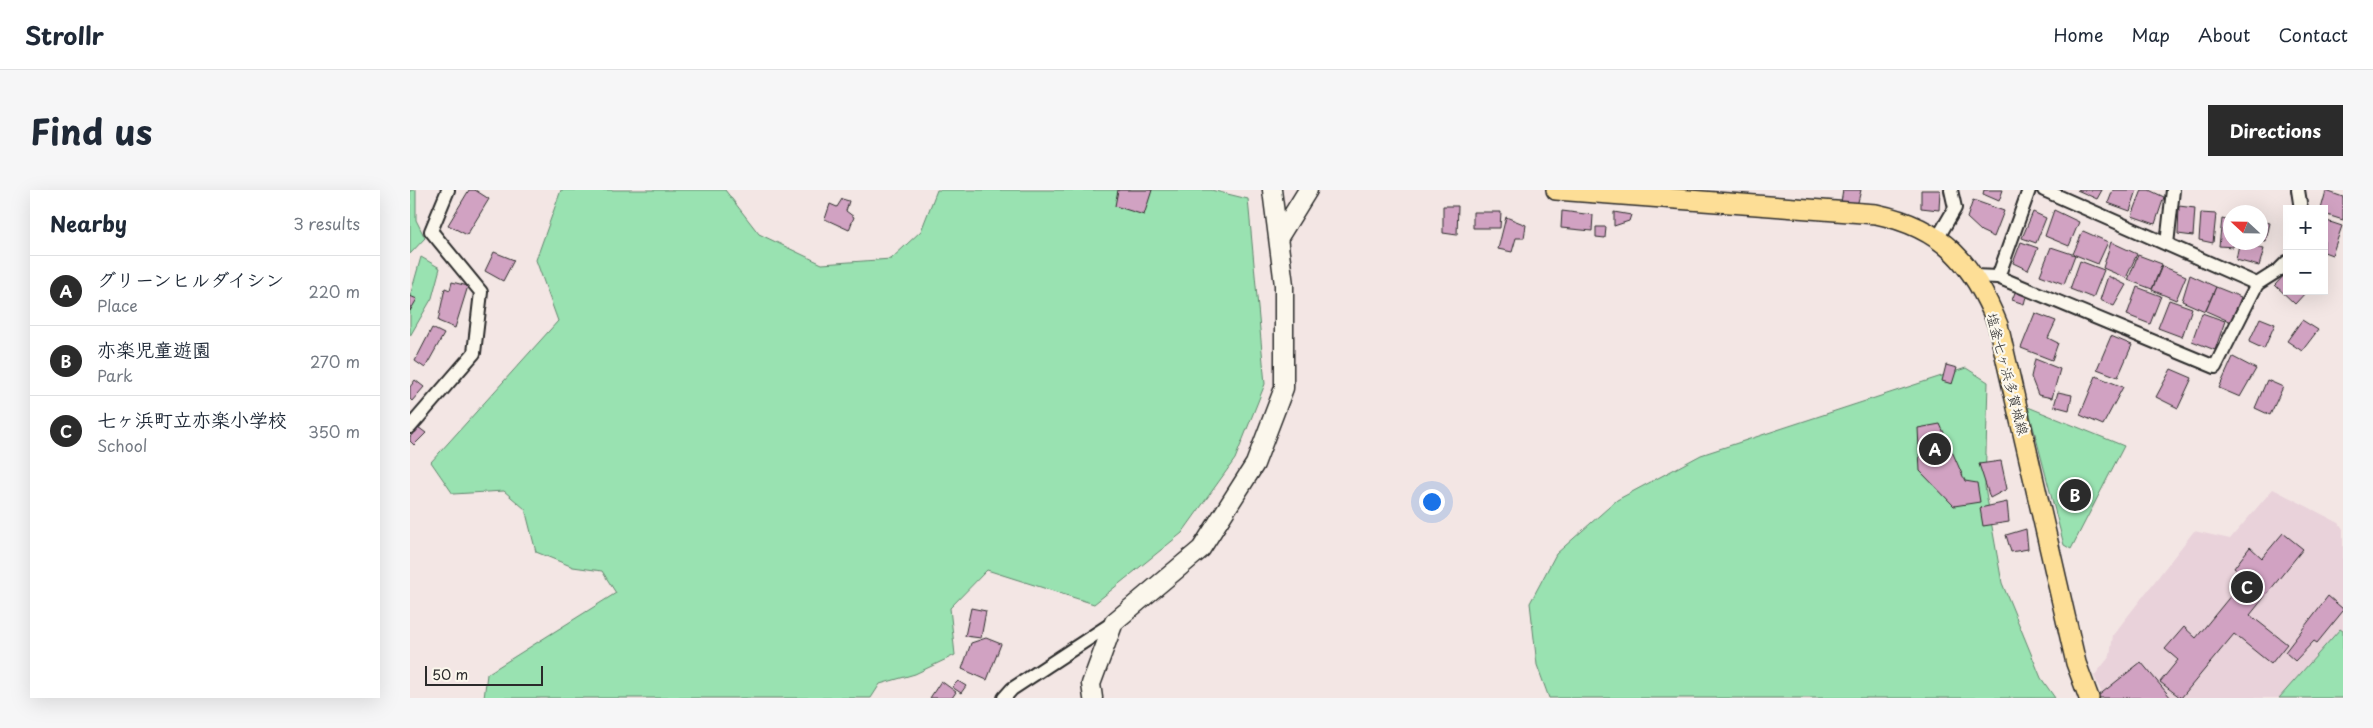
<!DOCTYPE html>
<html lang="en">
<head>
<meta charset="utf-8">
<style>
  :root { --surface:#fff; --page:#f6f6f7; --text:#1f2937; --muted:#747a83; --line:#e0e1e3; --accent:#2b2b2b }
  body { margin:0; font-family:"Playpen Sans","Klee One",sans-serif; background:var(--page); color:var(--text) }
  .controls { position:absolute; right:15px; top:15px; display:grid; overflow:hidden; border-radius:0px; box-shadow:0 5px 20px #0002 }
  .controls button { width:45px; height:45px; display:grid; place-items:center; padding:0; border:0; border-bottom:1px solid var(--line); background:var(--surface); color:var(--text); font:25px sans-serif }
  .compass { position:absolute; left:1813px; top:15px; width:45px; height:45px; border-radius:50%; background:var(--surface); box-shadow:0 5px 20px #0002; rotate:292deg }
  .scale { position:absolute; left:15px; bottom:12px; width:118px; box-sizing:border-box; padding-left:5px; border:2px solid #2b2b2b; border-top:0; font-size:14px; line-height:18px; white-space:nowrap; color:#2b2b2b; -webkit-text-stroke:4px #fbf7ec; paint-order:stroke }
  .you { position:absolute; left:1021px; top:311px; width:18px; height:18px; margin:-12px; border:4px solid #fff; border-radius:50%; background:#1a73e8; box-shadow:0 0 0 8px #1a73e833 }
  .badge { display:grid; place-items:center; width:32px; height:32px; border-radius:50%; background:var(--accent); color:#fff; font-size:16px; font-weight:700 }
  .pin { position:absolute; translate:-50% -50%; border:2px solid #fff; box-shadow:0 1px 5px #0006 }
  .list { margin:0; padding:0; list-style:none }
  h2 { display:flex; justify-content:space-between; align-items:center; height:65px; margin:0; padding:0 20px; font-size:21px }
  h2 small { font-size:16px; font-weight:400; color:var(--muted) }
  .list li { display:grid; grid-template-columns:32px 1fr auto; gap:15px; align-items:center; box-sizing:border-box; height:70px; padding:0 20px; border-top:1px solid var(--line) }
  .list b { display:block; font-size:19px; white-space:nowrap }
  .list p { margin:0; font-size:16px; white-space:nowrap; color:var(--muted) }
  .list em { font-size:16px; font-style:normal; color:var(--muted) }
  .map { position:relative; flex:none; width:1933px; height:508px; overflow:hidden; border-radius:0px }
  header { display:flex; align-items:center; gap:30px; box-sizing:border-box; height:70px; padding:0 25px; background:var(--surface); border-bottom:1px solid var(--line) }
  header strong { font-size:24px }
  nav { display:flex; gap:28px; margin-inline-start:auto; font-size:18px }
  .intro { display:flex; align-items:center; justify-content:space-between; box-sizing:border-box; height:120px; padding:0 30px }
  h1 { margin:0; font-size:35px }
  .button { padding:12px 22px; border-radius:0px; background:var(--accent); color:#fff; font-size:18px; font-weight:700 }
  main { display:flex; gap:30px; padding:0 30px }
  aside { flex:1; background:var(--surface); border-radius:0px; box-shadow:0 5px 20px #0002 }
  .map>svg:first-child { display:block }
</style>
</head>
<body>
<header>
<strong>Strollr</strong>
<nav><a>Home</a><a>Map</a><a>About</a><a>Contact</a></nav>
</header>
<div class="intro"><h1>Find us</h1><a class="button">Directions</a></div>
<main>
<aside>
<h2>Nearby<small>3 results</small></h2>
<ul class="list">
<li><span class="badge">A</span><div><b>グリーンヒルダイシン</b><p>Place</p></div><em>220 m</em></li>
<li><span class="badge">B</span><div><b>亦楽児童遊園</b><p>Park</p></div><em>270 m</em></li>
<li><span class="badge">C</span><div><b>七ヶ浜町立亦楽小学校</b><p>School</p></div><em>350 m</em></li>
</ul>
</aside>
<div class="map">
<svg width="1933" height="508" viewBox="0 0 1933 508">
  <rect width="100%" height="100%" fill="#f3e6e4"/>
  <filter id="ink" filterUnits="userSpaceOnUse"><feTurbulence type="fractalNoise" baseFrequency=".02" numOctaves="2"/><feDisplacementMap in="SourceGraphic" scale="10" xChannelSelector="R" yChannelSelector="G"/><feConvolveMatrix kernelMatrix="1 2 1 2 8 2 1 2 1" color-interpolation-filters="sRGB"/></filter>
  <g filter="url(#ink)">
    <path fill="#e9d2da" d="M1863,299L1929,333L1933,339V508H1694L1684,486L1700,466L1703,445L1784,341L1820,349Z"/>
    <g fill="#99e2b1" stroke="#62866e">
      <path d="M0,0H6V30L15,48L0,64Z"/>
      <path d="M151,0H315L349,44L412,74L481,69L511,41L527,0H801L838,9L855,194L825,269L772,343L684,414L577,380L540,418L545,465L505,484L470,494L461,508H74L77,484L206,403L192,381L163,377L126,362L115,319L94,301L43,304L21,272L148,131L126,70Z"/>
      <path d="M11,67L30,78L22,108L0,146V106Z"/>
      <path d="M1556,178L1578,192L1575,297L1592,393L1631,488L1645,508H1139L1127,475L1120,413L1146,364L1207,310L1291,265Z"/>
      <path d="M1618,217L1714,256L1661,359L1654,355Z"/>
      <path d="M1930,439L1933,441V508H1869Z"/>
    </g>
    <g fill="#d1a2c2" stroke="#2b2b2b">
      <path d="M59,0H65L79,9L57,45L38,35Z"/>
      <path d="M708,0H742L734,25L705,16Z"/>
      <path d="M1433,0H1451L1447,16L1431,13Z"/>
      <path d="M1511,0H1530L1529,20L1511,18Z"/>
      <path d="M1574,0H1593L1589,11L1573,4Z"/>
      <path d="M1667,0H1692L1687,9Z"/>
      <path d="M1703,0H1727L1720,21L1698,13Z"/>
      <path d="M1732,0H1739L1754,7L1745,34L1722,26Z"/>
      <path d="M1916,1L1933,7V30L1914,24V19H1911Z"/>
      <path d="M432,9L439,11L436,21L444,27L439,40L415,29L420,14L427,17Z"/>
      <path d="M1563,10L1594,21L1584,47L1571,41L1557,28Z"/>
      <path d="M1033,16H1048L1047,45L1033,43Z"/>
      <path d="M1769,16L1785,18L1783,46L1768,44Z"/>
      <path d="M1644,20L1669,32L1659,56L1635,46Z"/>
      <path d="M1152,21L1183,25L1182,41L1151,38Z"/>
      <path d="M1063,22H1091L1090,38H1063Z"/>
      <path d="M1204,22L1221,25L1219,31L1204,36Z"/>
      <path d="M1623,22L1636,28L1626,53L1612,48Z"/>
      <path d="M1791,23L1806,24L1803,53L1789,50Z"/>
      <path d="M1096,27L1116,35L1114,48H1106L1102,62L1088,59Z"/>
      <path d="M1812,29L1820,31V52H1824L1823,57L1809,56Z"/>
      <path d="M1914,30L1932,36L1922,65L1914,62Z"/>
      <path d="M1850,31L1860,33L1856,51L1850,50Z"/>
      <path d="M1186,37H1196L1195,48L1186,47Z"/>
      <path d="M1673,41L1698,52L1688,74L1663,64Z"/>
      <path d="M1611,52L1628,58L1618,80L1603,73Z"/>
      <path d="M1701,52L1727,64L1716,88L1693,78Z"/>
      <path d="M1829,54L1854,59L1849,76L1826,70Z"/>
      <path d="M1641,57L1665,65L1654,94L1630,85Z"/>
      <path d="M84,62L104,70L93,91L75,81Z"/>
      <path d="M1728,65L1752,74L1742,99L1718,90Z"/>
      <path d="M1670,71L1694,80L1683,108L1660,99Z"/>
      <path d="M1752,76L1776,86L1766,110L1742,100Z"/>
      <path d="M1877,82V101H1897L1885,114L1865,95Z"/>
      <path d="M1780,85L1806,97L1795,121L1772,111Z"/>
      <path d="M1698,86L1716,95L1704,116L1690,110Z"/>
      <path d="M42,92L58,96L45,138L28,131L35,98L40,100Z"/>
      <path d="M1727,97L1751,106L1740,134L1717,125Z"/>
      <path d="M1806,97L1831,107L1821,132L1796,121Z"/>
      <path d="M1606,100L1617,103L1614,114L1602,110Z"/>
      <path d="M0,106L7,109L0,121Z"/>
      <path d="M1759,110L1782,118L1772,147L1748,138Z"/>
      <path d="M1625,123L1646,131L1638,148L1648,153L1642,170L1611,158Z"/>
      <path d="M1792,123L1815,131L1805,160L1782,151Z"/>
      <path d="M1850,128L1865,134L1854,159L1839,152Z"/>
      <path d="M1892,130L1908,140L1892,161L1877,151Z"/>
      <path d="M22,138L34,144L15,178L5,171Z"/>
      <path d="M1701,146L1722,155L1708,187L1687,179Z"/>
      <path d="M1823,167L1846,179L1830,207L1809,198Z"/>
      <path d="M1625,169L1650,179L1642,208L1628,205L1621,187Z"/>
      <path d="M1536,175L1547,178L1542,194L1532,191Z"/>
      <path d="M1761,179L1782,188L1768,218L1746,207Z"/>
      <path d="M1686,186L1713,197L1693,235L1670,225Z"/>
      <path d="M5,190L14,197L2,211L0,209V197Z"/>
      <path d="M1857,190L1873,197L1860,225L1845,218Z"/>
      <path d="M1648,202L1662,205L1659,220L1644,216Z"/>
      <path d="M1530,234L1555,291L1567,293L1570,312L1544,316L1510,281L1508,238Z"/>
      <path d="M8,237L16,243L4,255L0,251V247Z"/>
      <path d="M1591,271L1597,299L1580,308L1569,274Z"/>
      <path d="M1597,312L1599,332L1573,336L1570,318Z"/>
      <path d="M1616,339L1618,359L1601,362L1596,345Z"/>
      <path d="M1873,343L1893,359L1840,425L1877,454L1861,474L1824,444L1771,508L1750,492L1768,470L1755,459L1774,437L1786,448L1836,387L1824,378L1840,357L1852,368Z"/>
      <path d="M1918,406L1933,419V421L1907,453L1904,451L1885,471L1875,462Z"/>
      <path d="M561,418L576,421L571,448L555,446Z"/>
      <path d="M576,448L591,454L577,490L552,479L561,453Z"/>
      <path d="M1731,472L1761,508H1690L1688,506Z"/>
      <path d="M531,491L546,502L542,508H520Z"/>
      <path d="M548,491L556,496L551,503L542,497Z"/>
    </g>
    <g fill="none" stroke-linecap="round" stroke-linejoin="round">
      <g stroke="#2b2b2b" stroke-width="16">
        <g id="street">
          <path d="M1888,0L1891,19"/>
          <path d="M1527,49L1545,18L1541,0"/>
          <path d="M1757,54L1763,0"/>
          <path d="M1564,86L1588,87L1805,177L1847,94L1634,0"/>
          <path d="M1588,87L1619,0"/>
          <path d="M1847,94L1869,80L1877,72"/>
          <path d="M0,237L64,163L71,102L21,41L38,0"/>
          <path d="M594,508L602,499L704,432"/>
        </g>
      </g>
      <g stroke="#2b2b2b" stroke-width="21">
        <g id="secondary">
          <path d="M869,47L898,0"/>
          <path d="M683,508L681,494L704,432L791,359L845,274L874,198V95L862,0"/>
        </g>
      </g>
      <g stroke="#2b2b2b" stroke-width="22">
        <path id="primary" d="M1146,0L1466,24C1533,38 1563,73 1588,135L1666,473L1679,508"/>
      </g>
      <use href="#street" stroke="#fbf7ec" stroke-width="12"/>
      <use href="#secondary" stroke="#fbf7ec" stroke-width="18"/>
      <use href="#primary" stroke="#fdde96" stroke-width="19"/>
    </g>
  </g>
  <g text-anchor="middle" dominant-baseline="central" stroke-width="4.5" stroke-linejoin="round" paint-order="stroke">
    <g font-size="14" fill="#2b2b2b" stroke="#fbf7ec">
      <text transform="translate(1598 184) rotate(75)">塩釜七ヶ浜多賀城線</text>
    </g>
  </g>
</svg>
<div class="controls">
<button>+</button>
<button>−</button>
</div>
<svg class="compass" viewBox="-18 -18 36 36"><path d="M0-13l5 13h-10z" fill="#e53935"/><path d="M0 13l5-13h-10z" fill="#747a83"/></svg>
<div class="scale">50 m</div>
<div class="you"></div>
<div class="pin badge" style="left:1525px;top:259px">A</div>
<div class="pin badge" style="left:1665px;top:305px">B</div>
<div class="pin badge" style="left:1837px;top:397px">C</div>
</div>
</main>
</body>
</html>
